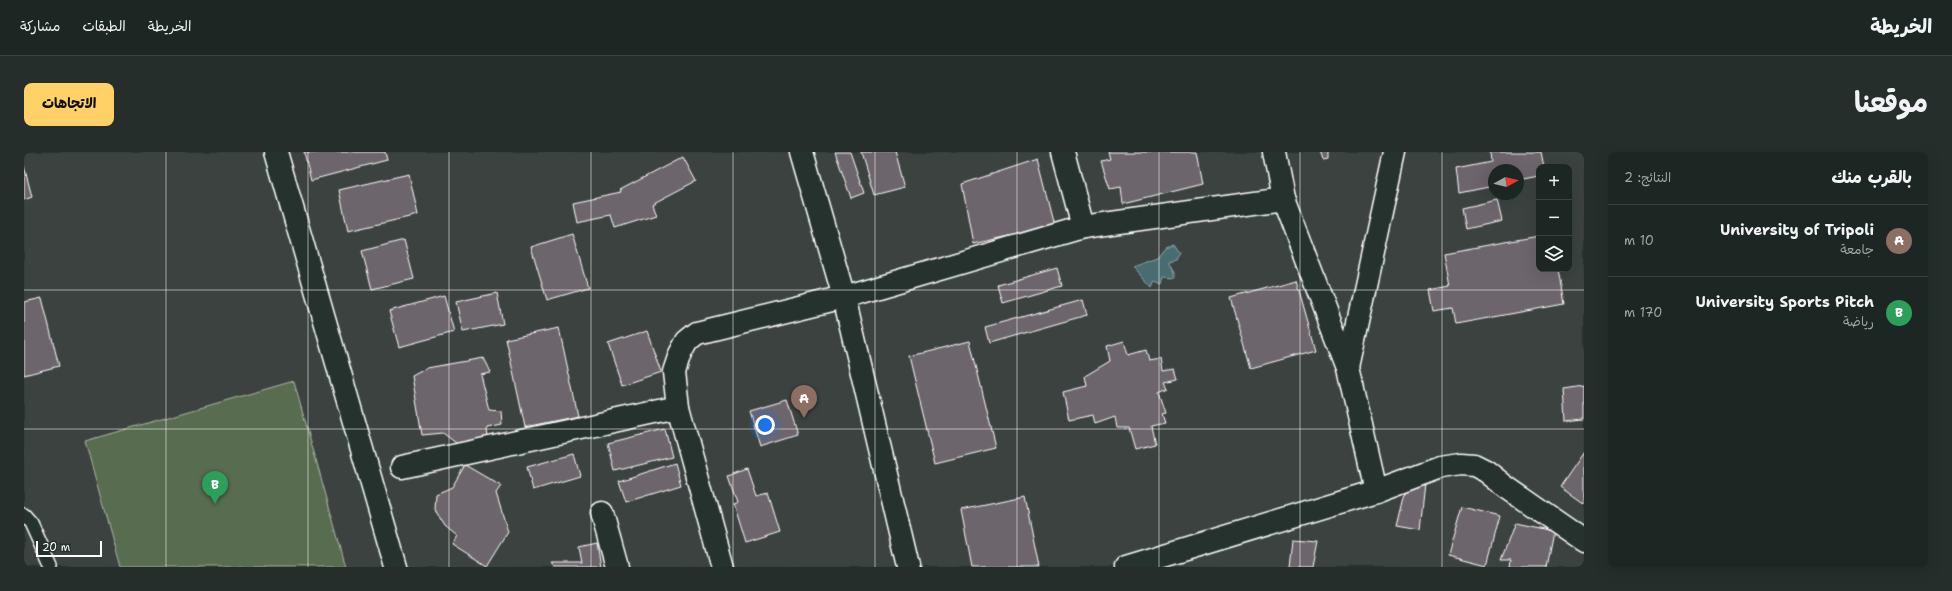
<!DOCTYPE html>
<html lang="ar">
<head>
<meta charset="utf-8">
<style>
  :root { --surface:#1c2622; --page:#252e2a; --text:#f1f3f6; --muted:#a0a5a5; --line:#3a4340; --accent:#ffd166 }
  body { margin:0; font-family:"Shantell Sans","Playpen Sans Arabic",sans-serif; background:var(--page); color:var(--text); direction:rtl }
  .controls { position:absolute; right:12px; top:12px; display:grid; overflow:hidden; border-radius:8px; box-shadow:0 4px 16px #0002 }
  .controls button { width:36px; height:36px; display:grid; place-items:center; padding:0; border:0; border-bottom:1px solid var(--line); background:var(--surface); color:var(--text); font:20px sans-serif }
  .compass { position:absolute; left:1464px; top:12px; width:36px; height:36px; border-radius:50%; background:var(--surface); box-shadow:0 4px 16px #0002; rotate:82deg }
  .scale { position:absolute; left:12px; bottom:10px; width:66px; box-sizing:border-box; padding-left:4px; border:2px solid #fff; border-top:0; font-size:11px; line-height:14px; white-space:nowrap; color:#fff; -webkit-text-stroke:3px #26332d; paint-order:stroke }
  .you { position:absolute; left:741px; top:273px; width:14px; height:14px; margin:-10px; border:3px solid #fff; border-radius:50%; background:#1a73e8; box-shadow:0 0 0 6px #1a73e833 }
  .badge { display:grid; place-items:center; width:26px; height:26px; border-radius:50%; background:var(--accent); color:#fff; font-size:13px; font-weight:700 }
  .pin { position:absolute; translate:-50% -33px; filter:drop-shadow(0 1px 2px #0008) }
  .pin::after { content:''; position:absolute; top:21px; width:14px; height:12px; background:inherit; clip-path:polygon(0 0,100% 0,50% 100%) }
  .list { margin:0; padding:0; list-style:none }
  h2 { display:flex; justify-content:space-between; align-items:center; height:52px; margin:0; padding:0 16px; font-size:17px }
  h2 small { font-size:13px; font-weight:400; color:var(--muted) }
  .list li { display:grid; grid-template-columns:26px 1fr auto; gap:12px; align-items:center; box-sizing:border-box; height:72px; padding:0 16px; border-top:1px solid var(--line) }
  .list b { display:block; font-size:15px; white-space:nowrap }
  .list p { margin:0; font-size:13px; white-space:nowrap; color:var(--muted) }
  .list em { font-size:13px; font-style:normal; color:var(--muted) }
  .icon { flex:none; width:22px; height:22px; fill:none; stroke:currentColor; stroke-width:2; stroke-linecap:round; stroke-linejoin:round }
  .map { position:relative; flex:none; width:1560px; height:415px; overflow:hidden; direction:ltr; border-radius:8px }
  header { display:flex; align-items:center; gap:24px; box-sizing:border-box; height:56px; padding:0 20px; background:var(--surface); border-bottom:1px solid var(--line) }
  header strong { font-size:19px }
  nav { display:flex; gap:22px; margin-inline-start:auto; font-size:14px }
  .intro { display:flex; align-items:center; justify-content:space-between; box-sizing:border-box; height:96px; padding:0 24px }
  h1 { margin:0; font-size:28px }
  .button { padding:10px 18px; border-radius:8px; background:var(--accent); color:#111; font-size:14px; font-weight:700 }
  main { display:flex; gap:24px; padding:0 24px }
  aside { flex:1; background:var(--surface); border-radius:8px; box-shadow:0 4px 16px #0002 }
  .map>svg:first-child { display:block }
</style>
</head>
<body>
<header>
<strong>الخريطة</strong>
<nav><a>الخريطة</a><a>الطبقات</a><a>مشاركة</a></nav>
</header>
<div class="intro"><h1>موقعنا</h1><a class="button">الاتجاهات</a></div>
<main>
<aside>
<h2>بالقرب منك<small>النتائج: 2</small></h2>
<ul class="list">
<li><span class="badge" style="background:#8d6e63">A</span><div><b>University of Tripoli</b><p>جامعة</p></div><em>10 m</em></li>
<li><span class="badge" style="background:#2e9e5b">B</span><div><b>University Sports Pitch</b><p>رياضة</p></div><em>170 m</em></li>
</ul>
</aside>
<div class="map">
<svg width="1560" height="415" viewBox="0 0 1560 415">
  <rect width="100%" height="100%" fill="#26332d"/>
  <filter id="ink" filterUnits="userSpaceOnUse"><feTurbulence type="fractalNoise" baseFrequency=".025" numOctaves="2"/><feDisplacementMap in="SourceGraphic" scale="8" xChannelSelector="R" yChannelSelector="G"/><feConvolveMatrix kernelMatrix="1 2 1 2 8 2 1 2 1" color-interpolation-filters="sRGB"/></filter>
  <g filter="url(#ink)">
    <path fill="#3b4240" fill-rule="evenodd" d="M0,0H1560V415H0ZM1515,15H1545V117H1515ZM1470,18H1494V42H1470Z"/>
    <path fill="#586c4f" stroke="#acb6a7" d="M270,229L322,415H96L61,289Z"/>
    <path fill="#496c6f" stroke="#92a7a9" d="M1149,92L1155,101L1152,107L1145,109L1151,120V126L1140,125L1138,132L1131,129L1128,136L1108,114L1133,105L1141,95Z"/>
    <g fill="#6d656c" stroke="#fff">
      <path d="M280,0H361L363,8L287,28Z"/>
      <path d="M811,0H826L840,41L827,46Z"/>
      <path d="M837,0H871L881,35L850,43Z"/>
      <path d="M1084,0H1173L1179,32L1099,52L1097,35L1086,37L1077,9L1086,7Z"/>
      <path d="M1296,0H1304V7L1299,8Z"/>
      <path d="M1466,0H1517L1520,15H1515V24L1494,28V18H1470V34L1435,41L1432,17L1467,10Z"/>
      <path d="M659,5L672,29L628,52L632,63L591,76L587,63L553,70L549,50L597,40L596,38Z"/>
      <path d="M1014,7L1031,74L949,92L938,32Z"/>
      <path d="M0,14L8,45L0,48Z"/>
      <path d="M385,22L394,63L324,79L315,38Z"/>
      <path d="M1473,48L1478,69L1442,77L1438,56Z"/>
      <path d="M548,82L564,136L523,148L507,95Z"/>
      <path d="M1515,84V117H1534L1540,152L1432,172L1429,156L1410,159L1406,138L1426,134L1420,101Z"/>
      <path d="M380,88L390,127L348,137L338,99Z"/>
      <path d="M1033,116L1038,134L979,151L974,133Z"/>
      <path d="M1272,128L1292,198L1227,216L1207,146Z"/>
      <path d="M473,141L479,172L439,180L432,150Z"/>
      <path d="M420,144L430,180L375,195L365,159Z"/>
      <path d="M18,146L35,214L0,223V150Z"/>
      <path d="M1059,148L1063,163L965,191L961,175Z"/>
      <path d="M535,176L554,264L501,275L482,187Z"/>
      <path d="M623,179L637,220L598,233L584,192Z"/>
      <path d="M946,189L972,296L911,311L885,204Z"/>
      <path d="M1100,189L1104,203L1122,198L1125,209L1137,207L1139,219L1151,217L1154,227L1141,230L1144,236L1135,240L1142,261L1138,262L1141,271L1127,274L1131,292L1111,297L1105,276H1093L1091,265L1071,272L1069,263L1045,268L1039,240L1063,234L1061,224L1086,209L1083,194Z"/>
      <path d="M459,206L466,220L456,222L465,258L477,259L478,273L463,276L464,286L437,295L419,281L398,283L388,224L403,216Z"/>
      <path d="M1560,234V267L1542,269L1540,237Z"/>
      <path d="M763,248L774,283L736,295L725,259Z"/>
      <path d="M641,277L648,305L591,319L584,291Z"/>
      <path d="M1560,300V352L1536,335Z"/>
      <path d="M550,302L556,324L509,338L503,315Z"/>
      <path d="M651,311L657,333L602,350L595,329Z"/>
      <path d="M441,313L477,334L472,341L484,380L463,414L428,392L433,384L421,374L411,358L412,342L428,335Z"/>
      <path d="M723,317L732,344L744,341L756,380L721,391L709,352L714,350L705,324Z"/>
      <path d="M1401,332L1396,378L1373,374L1383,333Z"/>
      <path d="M1001,345L1015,415H948L937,358Z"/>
      <path d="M1438,355L1476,364L1463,413L1424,403Z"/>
      <path d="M1491,371L1529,379L1522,415H1486L1487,408H1477Z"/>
      <path d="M1269,387L1294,389L1289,415H1266Z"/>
      <path d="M573,391L577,415H531L528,411H558L555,395Z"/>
    </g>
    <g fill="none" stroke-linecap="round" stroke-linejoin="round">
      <g stroke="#fff" stroke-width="16">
        <path id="service" d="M0,363L7,371L27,415"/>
      </g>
      <g stroke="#fff" stroke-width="25">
        <g id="minor">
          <path d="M252,0L372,415"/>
          <path d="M778,0L820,145L884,415"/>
          <path d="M1039,0L1059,75"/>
          <path d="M1250,0L1259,47L1324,216L1352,339"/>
          <path d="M1324,216L1371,0"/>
          <path d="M378,315L654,255"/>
          <path d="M578,361L593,415"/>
          <path d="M698,415L654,255L650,220L656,202L663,189L673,181L820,145L1059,75L1259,47"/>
          <path d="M1102,415L1352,339L1416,315L1437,312L1450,313L1462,319L1482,335L1560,389"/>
        </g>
      </g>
      <use href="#service" stroke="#26332d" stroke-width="13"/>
      <use href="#minor" stroke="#26332d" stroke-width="22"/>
    </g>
  </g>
  <path fill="none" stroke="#fff" stroke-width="1" stroke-opacity="0.55" d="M142,0V415M284,0V415M425,0V415M567,0V415M709,0V415M851,0V415M993,0V415M1135,0V415M1276,0V415M1418,0V415M0,138H1560M0,277H1560"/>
</svg>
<div class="controls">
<button>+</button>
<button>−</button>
<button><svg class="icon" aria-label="layers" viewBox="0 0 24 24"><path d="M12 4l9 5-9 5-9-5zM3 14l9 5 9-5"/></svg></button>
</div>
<svg class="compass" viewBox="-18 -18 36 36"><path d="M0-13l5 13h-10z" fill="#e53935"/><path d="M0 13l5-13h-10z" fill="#a0a5a5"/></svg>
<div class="scale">20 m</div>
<div class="you"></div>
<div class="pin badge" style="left:780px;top:266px;background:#8d6e63">A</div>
<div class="pin badge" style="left:191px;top:352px;background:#2e9e5b">B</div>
</div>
</main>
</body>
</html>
